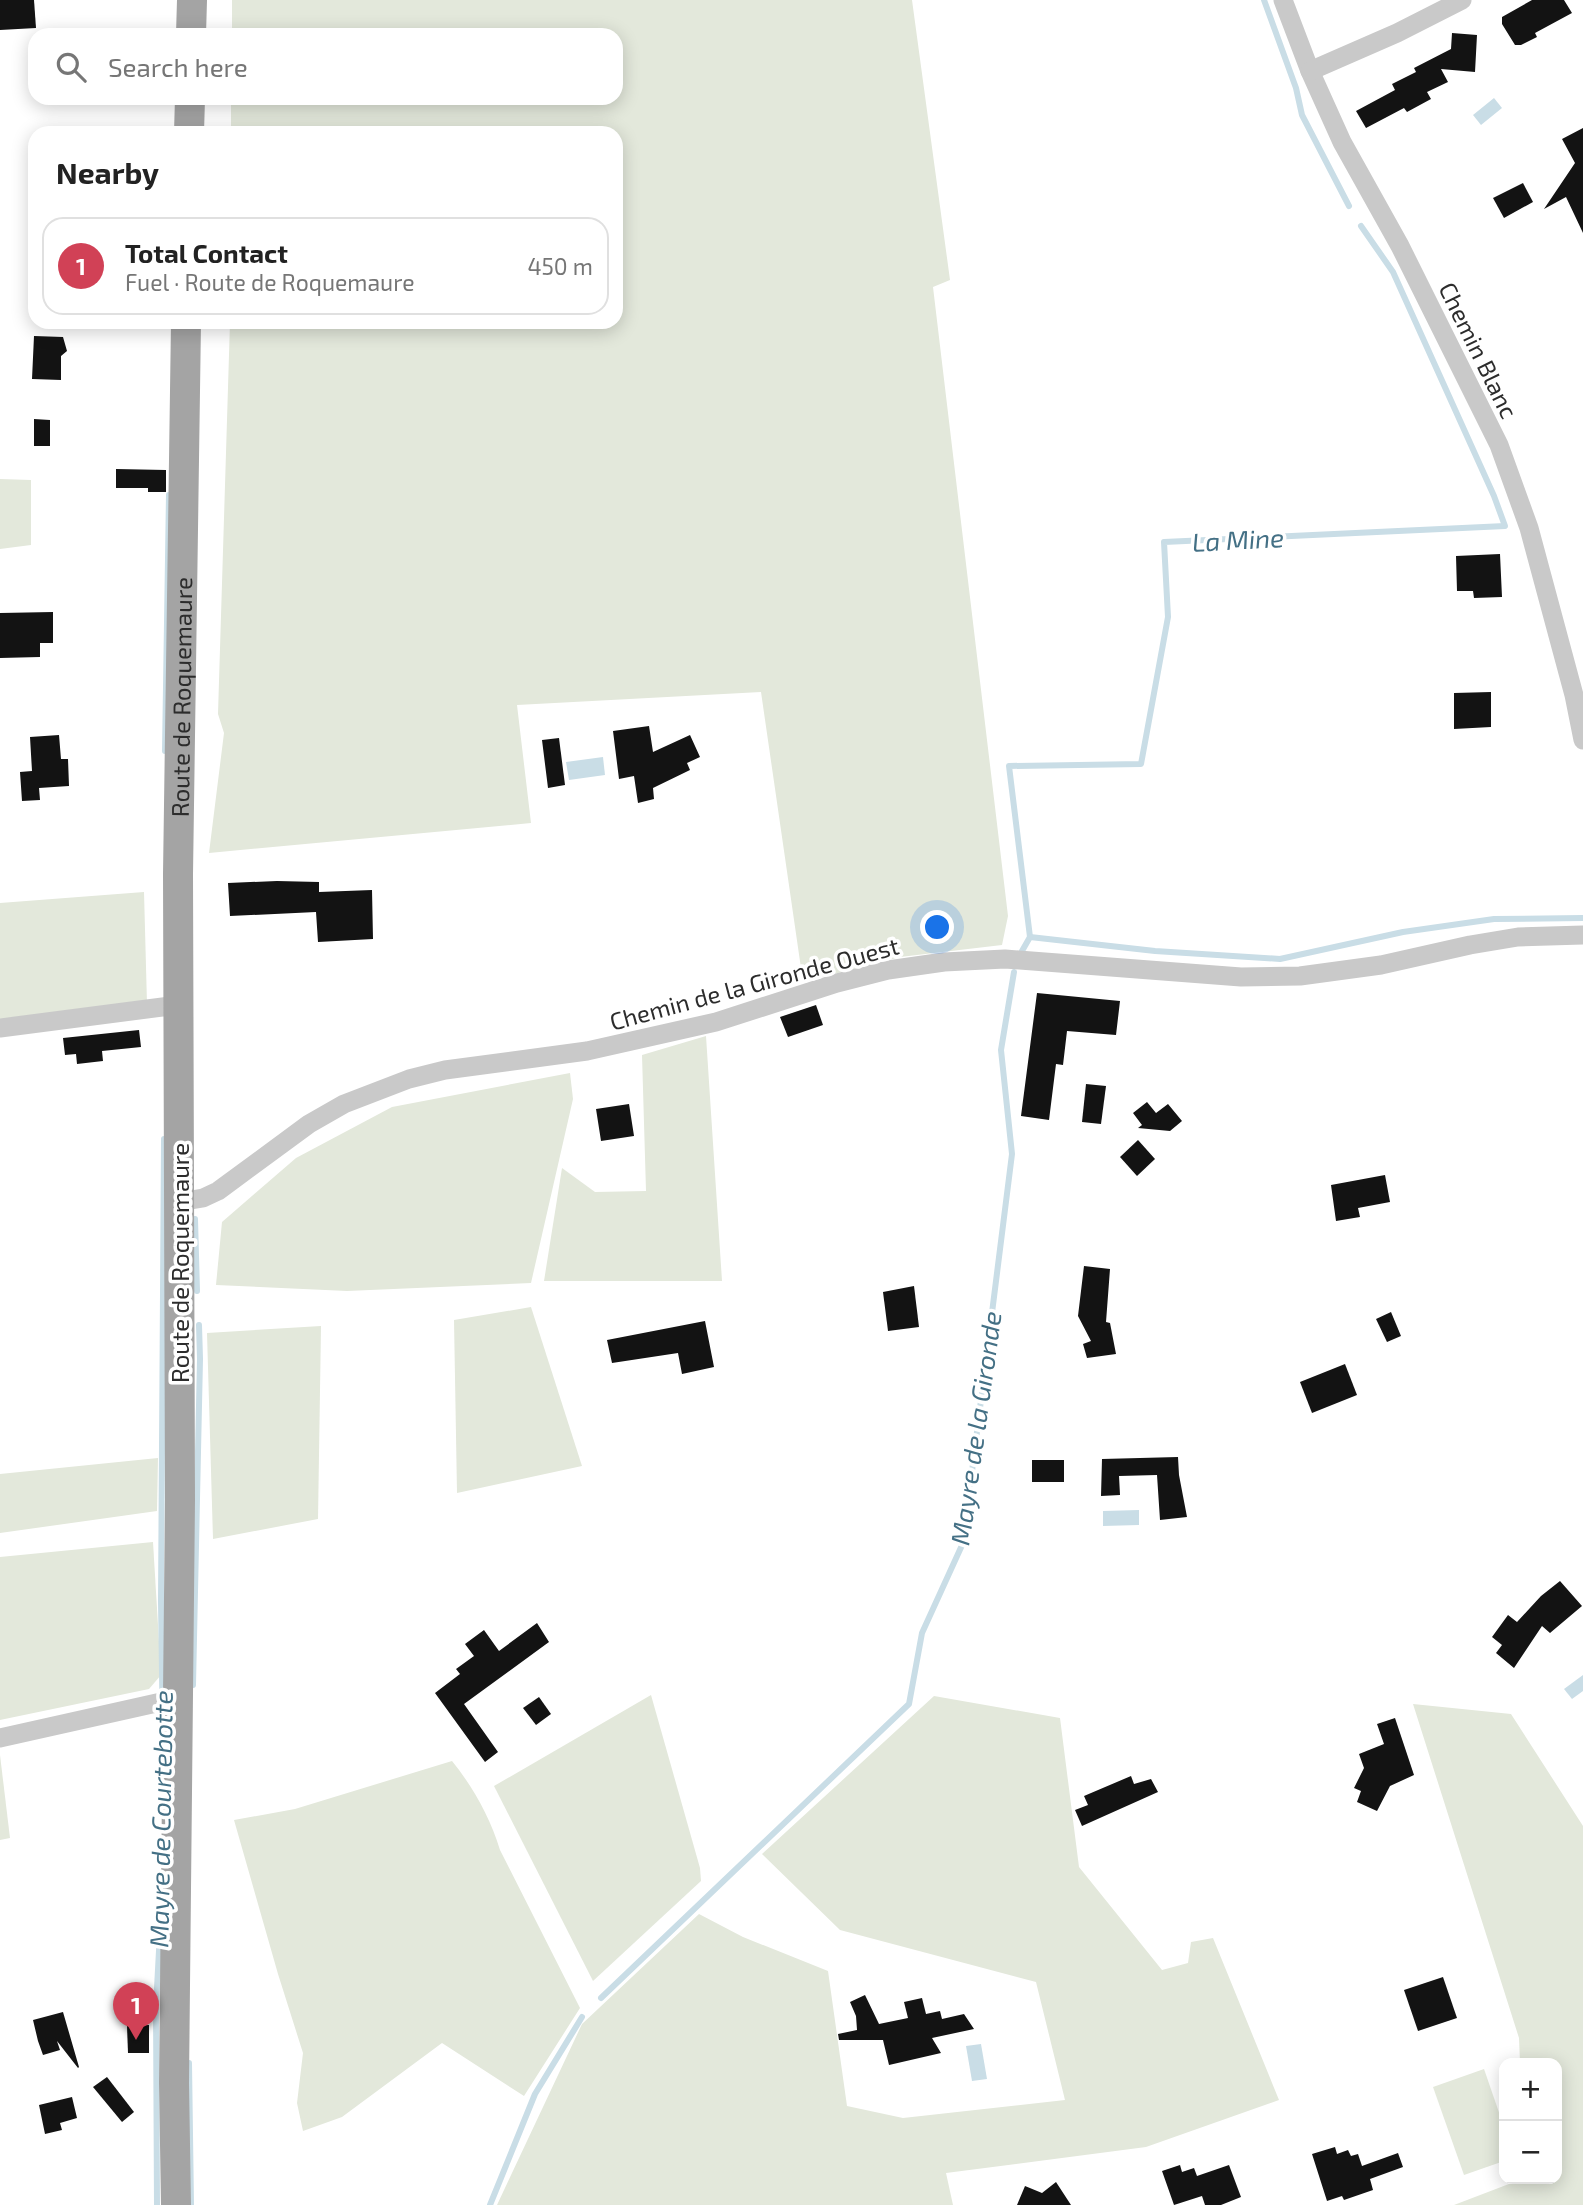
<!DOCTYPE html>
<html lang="en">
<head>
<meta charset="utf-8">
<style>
  :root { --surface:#fff; --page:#f6f6f6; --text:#222; --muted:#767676; --line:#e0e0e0; --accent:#d14156 }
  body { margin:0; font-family:"Exo 2",sans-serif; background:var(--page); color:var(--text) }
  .controls { position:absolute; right:21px; bottom:21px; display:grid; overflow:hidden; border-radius:14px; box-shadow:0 4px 18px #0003 }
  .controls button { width:63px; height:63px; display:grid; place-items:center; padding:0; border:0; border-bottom:2px solid var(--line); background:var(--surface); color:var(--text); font:35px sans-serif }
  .you { position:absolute; left:938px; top:928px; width:24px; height:24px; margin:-18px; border:5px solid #fff; border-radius:50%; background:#1a73e8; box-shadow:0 0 0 10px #1a73e833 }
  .badge { display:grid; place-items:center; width:46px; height:46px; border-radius:50%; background:var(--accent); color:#fff; font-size:23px; font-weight:700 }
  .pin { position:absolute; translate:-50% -58px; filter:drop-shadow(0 2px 4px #0008) }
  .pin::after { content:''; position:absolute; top:37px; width:24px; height:21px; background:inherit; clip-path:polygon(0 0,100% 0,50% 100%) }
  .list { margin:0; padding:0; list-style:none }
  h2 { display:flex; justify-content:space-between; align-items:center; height:91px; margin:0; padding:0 28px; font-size:30px }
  h2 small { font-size:23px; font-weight:400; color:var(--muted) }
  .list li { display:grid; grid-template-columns:46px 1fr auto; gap:21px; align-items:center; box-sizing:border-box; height:98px; margin:0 14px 14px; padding:0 14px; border:2px solid var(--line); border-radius:21px }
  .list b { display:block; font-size:26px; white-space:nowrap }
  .list p { margin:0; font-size:23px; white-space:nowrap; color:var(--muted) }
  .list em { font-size:23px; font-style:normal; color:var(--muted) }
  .icon { flex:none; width:38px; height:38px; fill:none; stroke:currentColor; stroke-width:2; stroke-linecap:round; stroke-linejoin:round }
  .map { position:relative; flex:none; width:1583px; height:2205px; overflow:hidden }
  .search { position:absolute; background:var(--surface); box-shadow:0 4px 18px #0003; left:28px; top:28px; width:595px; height:77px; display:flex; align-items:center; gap:18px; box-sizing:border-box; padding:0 24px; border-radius:21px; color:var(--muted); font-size:26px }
  .panel { position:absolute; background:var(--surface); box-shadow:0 4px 18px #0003; left:28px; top:126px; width:595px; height:203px; border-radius:21px }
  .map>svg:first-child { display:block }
</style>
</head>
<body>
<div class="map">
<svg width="1583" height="2205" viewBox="0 0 1583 2205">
  <rect width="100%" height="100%" fill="#fff"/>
  <g fill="#e3e8db">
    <path d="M232,0H912L950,280L933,287L1008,916L1002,945L900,957L803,982L761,692L517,705L531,823L209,853L224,733L218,714L230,322H616V133H231V98H616V35H232Z"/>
    <path d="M0,479L31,480V545L0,549Z"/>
    <path d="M144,892L147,1004L0,1022V903Z"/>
    <path d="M706,1036L722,1281H544L562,1168L595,1192L646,1191L642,1055Z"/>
    <path d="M570,1073L573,1099L531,1283L347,1291L216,1285L222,1222L296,1158L392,1107Z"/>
    <path d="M531,1307L582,1466L457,1493L454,1320Z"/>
    <path d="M321,1326L318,1519L213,1539L207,1333Z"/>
    <path d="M158,1458L157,1511L0,1533V1474Z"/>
    <path d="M153,1542L161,1675L149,1689L0,1720V1557Z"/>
    <path d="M651,1695L700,1868L701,1881L593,1981L494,1786Z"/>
    <path d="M934,1696L1060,1718L1079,1867L1162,1970L1188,1963L1191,1942L1213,1938L1279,2100L1146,2147L946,2173L953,2205H497L582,2024L699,1914L743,1937L828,1971L847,2106L903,2118L1065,2100L1036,1982L840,1930L762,1854Z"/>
    <path d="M1413,1704L1511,1714L1583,1826V2205H1454L1522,2179H1557V2063H1520L1519,2038Z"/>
    <path d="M0,1755L10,1838L0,1840Z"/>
    <path d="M452,1761C473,1787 490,1817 500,1850L580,2008L524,2096L442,2043L342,2117L303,2131L297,2103L303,2053L278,1974L234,1820L295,1809Z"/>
    <path d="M1484,2069L1504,2127V2161L1464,2175L1433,2087Z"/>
  </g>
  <g fill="#c9dde6">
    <path d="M1494,98L1502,108L1481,125L1473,115Z"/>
    <path d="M603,757L605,775L569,780L566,762Z"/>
    <path d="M1139,1510V1525L1103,1526V1511Z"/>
    <path d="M1583,1675V1691L1572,1699L1564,1689Z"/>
    <path d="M981,2044L987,2079L972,2081L966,2046Z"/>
  </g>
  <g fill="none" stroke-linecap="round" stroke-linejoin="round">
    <g stroke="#c9dde6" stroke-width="6">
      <path d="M1264,0L1296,88L1302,115L1349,206"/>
      <path d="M165,751L169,495"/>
      <path d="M1030,937L1009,766L1141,764L1168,617L1164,542L1505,526L1494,496L1393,272L1361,226"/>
      <path d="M1030,937L1155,951L1280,959L1403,932L1494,919L1583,918"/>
      <path d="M1022,951L1030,937"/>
      <path d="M195,1219L197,1291"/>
      <path d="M193,1685L200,1359L199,1325"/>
      <path d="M163,1744L161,1601L164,1139"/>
      <path d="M601,1998L909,1704L922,1633L963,1543L1012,1154L1001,1050L1014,972"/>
      <path d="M189,2063L191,2205"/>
      <path d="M157,2205L156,2007L161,1913"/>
      <path d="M490,2205L535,2094L582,2017"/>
    </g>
  </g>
  <g fill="#131313">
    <path d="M0,0H34L36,28L0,30Z"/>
    <path d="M1532,0H1564L1572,13L1535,33L1537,37L1521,45H1515L1502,24V17Z"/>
    <path d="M1452,33L1477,35L1475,72L1441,69L1448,82L1427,92L1431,99L1407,112L1404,108L1366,128L1356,111L1395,90L1392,84L1416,72L1414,68L1451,49Z"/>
    <path d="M1583,128V233L1566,197L1544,209L1575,163L1562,139Z"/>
    <path d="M1523,183L1533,202L1504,218L1493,198Z"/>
    <path d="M34,336L63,337L67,351L61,356V380L32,379Z"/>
    <path d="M34,419L50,420V446H34Z"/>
    <path d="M116,469L166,470V492H148V488H116Z"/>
    <path d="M1500,554L1502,597L1474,598L1473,591H1457L1456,556Z"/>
    <path d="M53,612V643H40V657L0,658V613Z"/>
    <path d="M1491,692V727L1454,729V693Z"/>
    <path d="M649,726L653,752L690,735L700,757L687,763L690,770L653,788L654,799L638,803L634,776L619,779L613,731Z"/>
    <path d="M59,735L61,759H68L69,786L39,788L40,800L22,801L20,772L32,771L30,737Z"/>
    <path d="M559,738L565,785L548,788L542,740Z"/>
    <path d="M277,881L319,882V892L372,890L373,939L318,942L316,912L230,916L228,883Z"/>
    <path d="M1037,993L1120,1001L1116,1035L1067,1031L1063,1065L1056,1064L1049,1120L1021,1116Z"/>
    <path d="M816,1005L823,1025L788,1037L780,1017Z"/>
    <path d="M139,1030L141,1047L102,1051L103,1061L77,1064L76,1054L65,1055L63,1038Z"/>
    <path d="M1086,1084L1106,1086L1101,1124L1082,1122Z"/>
    <path d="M1147,1102L1156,1113L1168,1104L1182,1121L1170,1131L1138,1128L1142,1125L1133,1113Z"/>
    <path d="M629,1104L634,1136L601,1141L596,1109Z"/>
    <path d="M1138,1140L1155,1159L1137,1176L1120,1157Z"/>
    <path d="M1385,1175L1390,1202L1358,1208L1360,1217L1336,1221L1331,1185Z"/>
    <path d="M1084,1266L1110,1269L1106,1322L1110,1323L1116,1354L1087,1358L1083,1344L1091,1341L1078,1316Z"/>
    <path d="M914,1286L919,1327L888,1331L883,1292Z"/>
    <path d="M1391,1312L1401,1336L1387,1342L1376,1319Z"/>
    <path d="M705,1321L714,1367L682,1374L678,1353L612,1363L607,1340Z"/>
    <path d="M1345,1364L1357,1395L1312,1413L1300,1382Z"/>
    <path d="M1178,1457L1179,1475L1187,1517L1160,1520L1157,1475L1119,1476L1120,1495L1101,1496L1102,1459Z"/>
    <rect x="1032" y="1460" width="32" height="22"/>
    <path d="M1560,1581L1582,1606L1550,1633L1542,1626L1514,1668L1496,1653L1502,1645L1492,1637L1508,1615L1517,1622L1541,1596Z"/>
    <path d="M537,1623L549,1642L464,1704L498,1752L485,1762L435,1693L460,1674L456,1669L474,1656L465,1644L484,1630L499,1651Z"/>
    <path d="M539,1697L551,1714L536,1725L523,1708Z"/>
    <path d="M1395,1718L1414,1775L1390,1786L1377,1811L1357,1802L1361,1791L1354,1788L1364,1768L1359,1754L1384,1744L1377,1724Z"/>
    <path d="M1131,1776L1134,1784L1151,1779L1158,1792L1082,1826L1075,1810L1088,1805L1084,1796Z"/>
    <path d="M1443,1977L1457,2018L1418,2031L1404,1990Z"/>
    <path d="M865,1995L879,2024L908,2018L904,2002L922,1998L926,2014L940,2011L942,2019L964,2014L974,2029L932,2038L941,2053L889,2065L883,2040H839L838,2034L857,2030L856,2016L850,2002Z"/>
    <path d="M63,2012L79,2067L78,2068L57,2041L60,2050L43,2055L38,2041L33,2020Z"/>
    <path d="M149,2025V2053H128L127,2026Z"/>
    <path d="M107,2077L134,2112L122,2122L93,2087Z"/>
    <path d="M72,2097L77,2118L60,2123L62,2130L45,2134L39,2105Z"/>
    <path d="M1335,2147L1337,2154L1348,2150L1351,2156L1358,2154L1362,2166L1398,2153L1403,2167L1370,2179L1373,2190L1344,2200L1342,2196L1327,2201L1312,2154Z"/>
    <path d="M1180,2165L1182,2172L1194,2168L1197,2176L1229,2165L1241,2197L1221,2205H1205L1202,2196L1174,2205L1162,2171Z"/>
    <path d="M1056,2182L1071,2205H1017L1025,2186L1042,2193Z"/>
  </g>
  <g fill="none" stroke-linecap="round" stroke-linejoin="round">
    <g stroke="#c9c9c9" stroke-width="19">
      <path d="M1283,0L1310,71L1342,142L1400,246L1499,445L1529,528L1574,695L1583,740"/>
      <path d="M1310,71L1397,33L1462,0"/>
      <path d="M0,1028L178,1005"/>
      <path d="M179,1202L203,1198L218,1191L309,1124L344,1104L409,1079L445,1070L587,1051L716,1022L837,983L888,970L944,962L1005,959L1241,977L1300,976L1381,965L1470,945L1518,937L1583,935"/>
      <path d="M0,1738L179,1698"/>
    </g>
    <g stroke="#a4a4a4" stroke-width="30">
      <path d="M191,35L192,0"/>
      <path d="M189,133L190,98"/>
      <path id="s1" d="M176,2205L174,2083L180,1500L178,874L186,322"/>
    </g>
  </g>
  <g text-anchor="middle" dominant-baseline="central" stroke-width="7" stroke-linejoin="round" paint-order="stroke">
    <g font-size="24" fill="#2c2c2c" stroke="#fff">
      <text transform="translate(1479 350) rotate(64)">Chemin Blanc</text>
      <text stroke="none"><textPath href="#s1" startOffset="1508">Route de Roquemaure</textPath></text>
      <text transform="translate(754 983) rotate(-15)">Chemin de la Gironde Ouest</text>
      <text transform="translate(179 1263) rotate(-90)">Route de Roquemaure</text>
    </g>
    <g font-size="26" font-style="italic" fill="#447085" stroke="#fff">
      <text transform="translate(1238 539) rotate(-3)">La Mine</text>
      <text transform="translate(975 1428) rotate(-82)">Mayre de la Gironde</text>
      <text transform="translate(160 1819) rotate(-89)">Mayre de Courtebotte</text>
    </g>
  </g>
</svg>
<div class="controls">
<button>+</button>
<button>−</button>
</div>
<div class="you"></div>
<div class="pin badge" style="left:136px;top:2040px">1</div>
<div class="search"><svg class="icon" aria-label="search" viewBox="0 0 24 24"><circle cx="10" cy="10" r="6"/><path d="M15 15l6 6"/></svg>Search here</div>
<section class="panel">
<h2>Nearby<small></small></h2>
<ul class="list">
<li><span class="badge">1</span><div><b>Total Contact</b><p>Fuel · Route de Roquemaure</p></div><em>450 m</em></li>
</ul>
</section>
</div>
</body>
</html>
